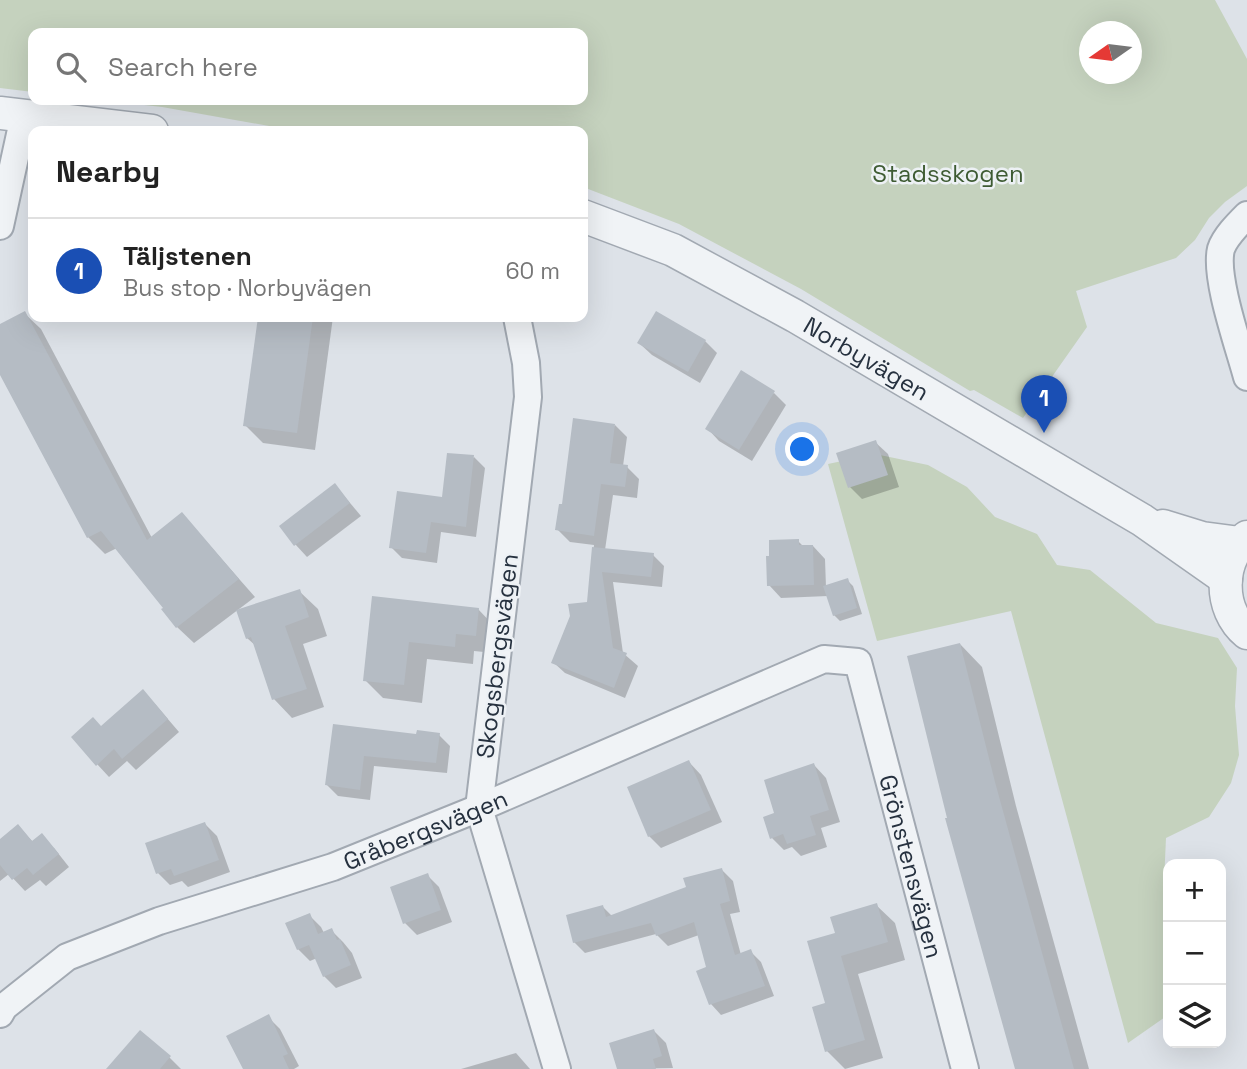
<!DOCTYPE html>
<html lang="en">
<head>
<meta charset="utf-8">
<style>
  :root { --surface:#fff; --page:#f6f6f6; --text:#222; --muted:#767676; --line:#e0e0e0; --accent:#d93025 }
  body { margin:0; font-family:"Space Grotesk",sans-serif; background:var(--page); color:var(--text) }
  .controls { position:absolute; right:21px; bottom:21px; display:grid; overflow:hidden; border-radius:14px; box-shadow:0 7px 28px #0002 }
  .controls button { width:63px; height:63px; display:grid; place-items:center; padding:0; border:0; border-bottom:2px solid var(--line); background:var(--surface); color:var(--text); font:35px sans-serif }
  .compass { position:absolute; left:1079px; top:21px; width:63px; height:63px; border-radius:50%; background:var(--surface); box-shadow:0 7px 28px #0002; rotate:256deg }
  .you { position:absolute; left:803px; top:450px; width:24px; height:24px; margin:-18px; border:5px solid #fff; border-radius:50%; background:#1a73e8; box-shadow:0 0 0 10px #1a73e833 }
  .badge { display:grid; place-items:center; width:46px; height:46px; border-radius:50%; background:var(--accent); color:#fff; font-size:23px; font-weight:700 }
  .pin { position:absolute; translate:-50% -58px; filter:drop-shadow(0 2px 4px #0008) }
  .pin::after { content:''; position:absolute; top:37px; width:24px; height:21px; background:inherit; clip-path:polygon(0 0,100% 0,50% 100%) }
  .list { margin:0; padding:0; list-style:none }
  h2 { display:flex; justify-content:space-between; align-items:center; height:91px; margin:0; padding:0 28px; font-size:30px }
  h2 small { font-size:23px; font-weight:400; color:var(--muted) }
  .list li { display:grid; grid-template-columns:46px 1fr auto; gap:21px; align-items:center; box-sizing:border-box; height:105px; padding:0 28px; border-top:2px solid var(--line) }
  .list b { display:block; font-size:26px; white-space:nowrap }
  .list p { margin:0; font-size:23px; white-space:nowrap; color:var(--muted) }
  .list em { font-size:23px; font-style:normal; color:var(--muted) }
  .icon { flex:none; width:38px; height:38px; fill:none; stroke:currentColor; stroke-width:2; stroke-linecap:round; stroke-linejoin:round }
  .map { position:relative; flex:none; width:1247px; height:1069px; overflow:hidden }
  .search { position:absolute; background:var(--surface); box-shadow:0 7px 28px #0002; left:28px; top:28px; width:560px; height:77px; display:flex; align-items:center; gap:18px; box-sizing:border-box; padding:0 24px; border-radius:14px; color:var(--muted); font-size:26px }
  .panel { position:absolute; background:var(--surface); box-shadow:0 7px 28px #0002; left:28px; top:126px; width:560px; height:196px; border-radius:14px }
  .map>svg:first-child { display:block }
</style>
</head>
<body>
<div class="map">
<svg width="1247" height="1069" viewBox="0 0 1247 1069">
  <rect width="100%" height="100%" fill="#dde2e8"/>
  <g fill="#c5d2be" fill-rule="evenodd">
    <path d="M0,0H1215L1247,59V186L1225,202L1209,218L1195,240L1176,258L1076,291L1087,327L1023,418L974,390L970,391L801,289L679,224L583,187V131H297L162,107L100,100H583V33H33V92L0,88ZM1090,32H1132V74H1090Z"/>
    <path d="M875,454L928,465L967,487L995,517L1037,534L1057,565L1090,570L1156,623L1218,638L1237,668L1235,706L1239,755L1231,783L1209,817L1166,838L1164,882L1168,893V1015L1128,1043L1011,611L877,641L828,464Z"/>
  </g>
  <g fill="#0003">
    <path d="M24,313L41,329L152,538L182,514L255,597L194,643L177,627L166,608L117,548L105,554L88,537L0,371V326Z"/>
    <path d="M259,317H333L315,450L263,443L245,425Z"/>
    <path d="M705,341L717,353L700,383L652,355L639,343Z"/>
    <path d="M774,393L786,405L752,461L719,441L707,428Z"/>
    <path d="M615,425L627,437L623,466L627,467L639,479L637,498L613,495L605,550L653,555L664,566L662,587L613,582L623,653L638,666L625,698L565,673L553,662L588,603L594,545L570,542L557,529Z"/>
    <path d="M875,442L888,454L899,487L862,499L850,487Z"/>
    <path d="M474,457L485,468L476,537L441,532L437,563L402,558L391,547L444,499Z"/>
    <path d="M335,485L361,516L307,557L295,544Z"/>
    <path d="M798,541L804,547L813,546L825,559L826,587L847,580L853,586L862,614L840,621L834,615L828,596L781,598L769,585Z"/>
    <path d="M299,591L318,609L327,636L303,644L324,707L292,718L274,699L256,646L247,638Z"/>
    <path d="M374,598L478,609L496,628L494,653L474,651L473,664L427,659L422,703L383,698L365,680Z"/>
    <path d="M960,644L982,667L1016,806L1089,1069H1016Z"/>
    <path d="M155,704L179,732L136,770L127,761L109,777L97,764L101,728Z"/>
    <path d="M334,725L418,736L439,735L450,746L447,773L374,766L370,800L338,796L327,785Z"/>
    <path d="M689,762L701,775L722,822L661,848L649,836Z"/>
    <path d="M814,765L826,778L840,822L821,828L827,847L801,856L792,847L784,850L772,838L777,814Z"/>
    <path d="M205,824L217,836L230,872L188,887L182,881L170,885L158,873Z"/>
    <path d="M18,826L33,842L54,848L69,867L46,886L40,880L25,891L9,874L0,881V841Z"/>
    <path d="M722,870L733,881L740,912L730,914L741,955L750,951L761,962L774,996L721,1015L711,1004L709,968L699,935L668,946L656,934L585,953L574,942L603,907L612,916L688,888Z"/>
    <path d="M427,875L439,887L452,922L417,935L405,923Z"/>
    <path d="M876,905L895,923L905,960L858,974L883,1058L845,1069L827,1051V1004L837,934Z"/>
    <path d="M309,915L321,927L324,933L331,930L343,942L352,953L362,978L336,988L324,976L317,958L310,961L298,949Z"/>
    <path d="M268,1017L280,1029L299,1066L294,1069H245Z"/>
    <path d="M654,1031L666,1043L673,1068L619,1069Z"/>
    <path d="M140,1032L170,1058L181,1069H126Z"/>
    <path d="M516,1053L530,1069H461Z"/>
  </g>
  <g fill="#b5bcc4">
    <path d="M25,311L147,540L182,512L239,579L176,628L161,609L163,608L101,531L87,538L0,375V324Z"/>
    <path d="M656,311L706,340L688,372L637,343Z"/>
    <path d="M258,317H313L297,433L243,426Z"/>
    <path d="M741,370L775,391L739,450L705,429Z"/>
    <path d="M573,418L615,424L610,463L628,465L625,487L601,484L594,536L555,530L559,504H562Z"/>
    <path d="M876,440L888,475L848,488L836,453Z"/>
    <path d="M447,453L474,455L466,527L431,522L426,553L389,548L397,491L442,497Z"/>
    <path d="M335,483L350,503L294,546L279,526Z"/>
    <path d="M799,539V545H813L814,585L767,586L766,556H769V540Z"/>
    <path d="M592,547L654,553L651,577L602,572L613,648L627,653L614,688L551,663L570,616L568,604L587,602Z"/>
    <path d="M848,578L857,608L833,616L823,586Z"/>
    <path d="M300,589L309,617L285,626L307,689L272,700L251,637L246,639L236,610Z"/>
    <path d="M372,596L479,608L476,636L456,634L455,647L409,642L404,685L363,681Z"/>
    <path d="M960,643L995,782L1074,1069H1015L945,818H947L907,656Z"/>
    <path d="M143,689L168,719L122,759L114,749L96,766L71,737L93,717L101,726Z"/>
    <path d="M333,724L416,734L417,730L440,733L436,763L364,756L360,790L325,785Z"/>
    <path d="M689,760L711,810L648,837L627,787Z"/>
    <path d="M814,763L829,810L810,816L816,835L787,844L783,834L770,839L763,817L774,813L764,780Z"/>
    <path d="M205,822L219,860L174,876L171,869L156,874L145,843Z"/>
    <path d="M18,824L32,841L42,833L59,854L33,875L27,868L12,880L0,865V839Z"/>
    <path d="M722,868L730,901L720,904L735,955L751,949L765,986L709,1005L696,971L706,967L694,922L656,936L651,923L573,943L566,915L603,905L606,917L686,887L683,878Z"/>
    <path d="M428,873L441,910L403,924L390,887Z"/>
    <path d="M877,903L888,942L841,956L865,1040L825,1052L812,1007L825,1003L807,941L835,933L830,917Z"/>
    <path d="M310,913L318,934L332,928L337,940L340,939L351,965L323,977L309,945L297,950L285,923Z"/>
    <path d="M269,1014L288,1054L283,1056L289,1069H243L226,1036Z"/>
    <path d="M654,1029L662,1056L653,1059L656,1069H617L609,1043Z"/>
    <path d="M140,1030L171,1056L160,1069H106Z"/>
  </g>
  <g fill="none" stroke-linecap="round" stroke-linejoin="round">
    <g stroke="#a2a9b2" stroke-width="30">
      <g id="minor">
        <path d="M1247,215C1238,224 1225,237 1221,249C1214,277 1239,347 1247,377"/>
        <path d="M0,226L24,116"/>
        <path d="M517,317L526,363L528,397L479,808L557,1069"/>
        <path id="s1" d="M0,1014L4,1007L67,957L159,921L333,867L479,808L824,659L858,662L965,1069"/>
      </g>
    </g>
    <g stroke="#a2a9b2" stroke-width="35">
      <g id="tertiary">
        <path d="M0,113L152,131"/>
        <path id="s2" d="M583,216L673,250L795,316L1142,520L1226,579"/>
        <path d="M1163,526L1202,538L1240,543"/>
        <path d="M1247,537C1219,561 1218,609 1247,633"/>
      </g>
    </g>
    <use href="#minor" stroke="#f0f3f6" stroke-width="26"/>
    <use href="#tertiary" stroke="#f0f3f6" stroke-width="32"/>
  </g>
  <g text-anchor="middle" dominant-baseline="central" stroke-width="5" stroke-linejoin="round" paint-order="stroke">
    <g font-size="24" fill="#3e5b33" stroke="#edf1f5">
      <text x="948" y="173">Stadsskogen</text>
    </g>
    <g font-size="24" fill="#26313f" stroke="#edf1f5">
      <text stroke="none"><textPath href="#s2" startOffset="318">Norbyvägen</textPath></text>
      <text transform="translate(497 656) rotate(-83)">Skogsbergsvägen</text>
      <text stroke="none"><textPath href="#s1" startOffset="469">Gråbergsvägen</textPath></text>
      <text stroke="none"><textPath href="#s1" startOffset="1148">Grönstensvägen</textPath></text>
    </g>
  </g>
</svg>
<div class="controls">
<button>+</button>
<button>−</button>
<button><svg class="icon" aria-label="layers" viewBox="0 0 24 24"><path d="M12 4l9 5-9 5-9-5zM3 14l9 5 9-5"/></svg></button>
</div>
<svg class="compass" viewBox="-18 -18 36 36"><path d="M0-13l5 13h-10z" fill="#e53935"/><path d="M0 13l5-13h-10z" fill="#767676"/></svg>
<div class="you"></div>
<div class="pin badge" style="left:1044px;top:433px;background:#1a4fb4">1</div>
<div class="search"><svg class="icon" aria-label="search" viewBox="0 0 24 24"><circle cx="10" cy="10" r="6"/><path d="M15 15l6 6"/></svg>Search here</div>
<section class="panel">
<h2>Nearby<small></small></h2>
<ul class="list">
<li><span class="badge" style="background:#1a4fb4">1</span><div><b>Täljstenen</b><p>Bus stop · Norbyvägen</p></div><em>60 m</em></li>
</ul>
</section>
</div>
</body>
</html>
